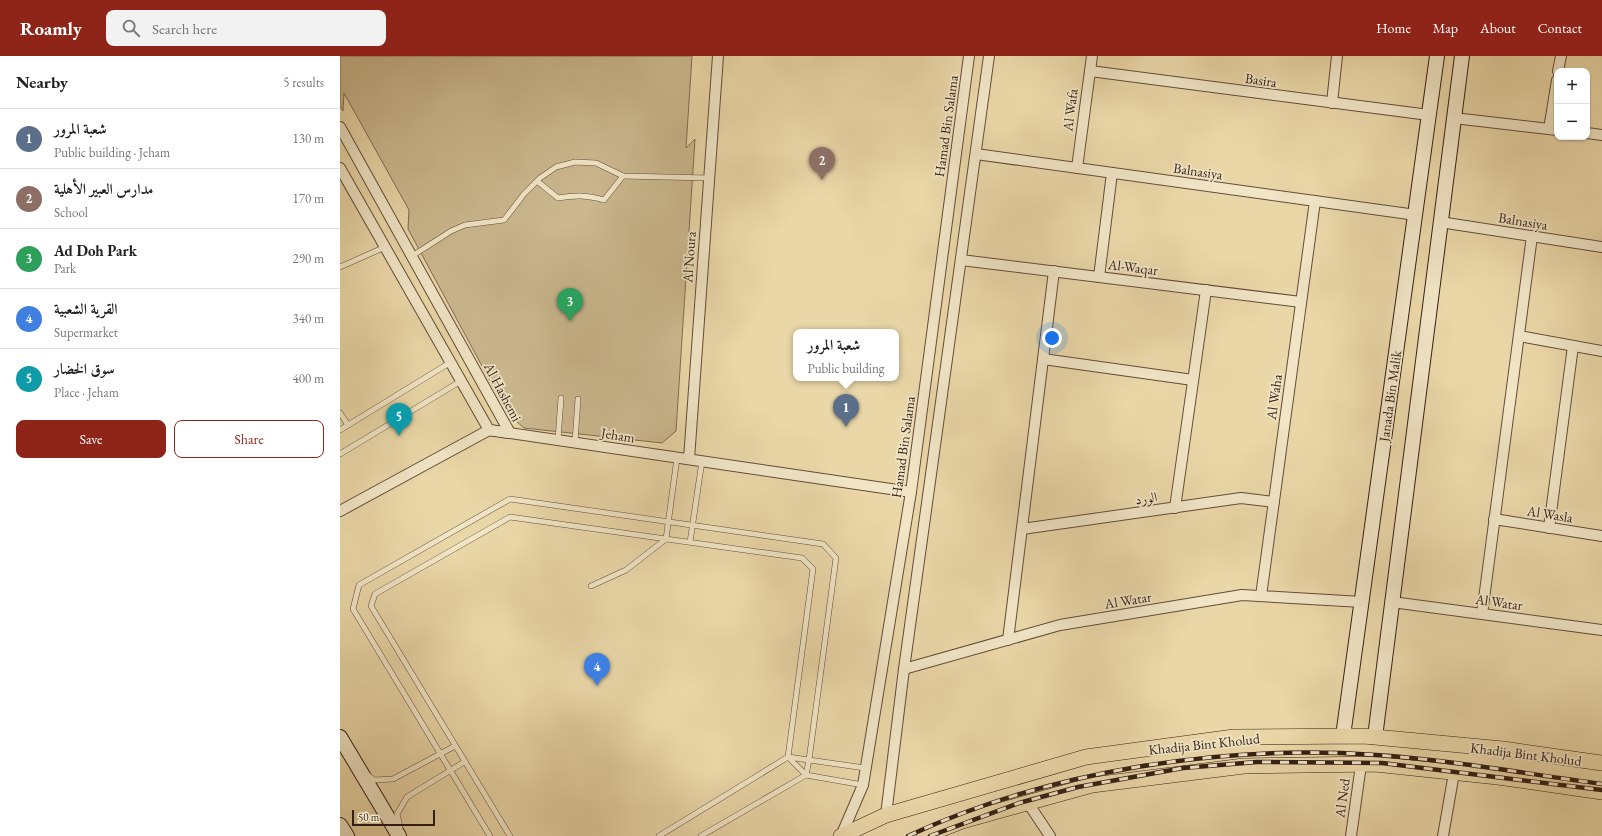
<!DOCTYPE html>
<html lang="en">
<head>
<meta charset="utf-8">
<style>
  :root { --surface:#fff; --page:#f2f2f2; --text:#202124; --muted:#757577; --line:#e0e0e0; --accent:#8f2418 }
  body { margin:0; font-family:"EB Garamond",Amiri,serif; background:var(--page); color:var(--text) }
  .controls { position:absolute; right:12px; top:12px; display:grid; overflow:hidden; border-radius:8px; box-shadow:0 1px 3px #0004 }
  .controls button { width:36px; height:36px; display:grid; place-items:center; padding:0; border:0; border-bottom:1px solid var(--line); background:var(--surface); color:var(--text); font:20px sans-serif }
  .scale { position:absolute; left:12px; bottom:10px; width:83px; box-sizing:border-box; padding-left:4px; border:2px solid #341f15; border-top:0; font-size:11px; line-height:14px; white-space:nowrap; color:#341f15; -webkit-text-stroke:3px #f1e5c6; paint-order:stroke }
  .you { position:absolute; left:712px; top:282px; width:14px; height:14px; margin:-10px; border:3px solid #fff; border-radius:50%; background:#1a73e8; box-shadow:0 0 0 6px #1a73e833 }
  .badge { display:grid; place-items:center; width:26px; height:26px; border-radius:50%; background:var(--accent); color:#fff; font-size:13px; font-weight:700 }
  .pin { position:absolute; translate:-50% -33px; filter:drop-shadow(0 1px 2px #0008) }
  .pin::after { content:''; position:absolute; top:21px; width:14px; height:12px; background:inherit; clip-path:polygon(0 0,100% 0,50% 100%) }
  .popup { position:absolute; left:453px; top:273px; width:106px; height:52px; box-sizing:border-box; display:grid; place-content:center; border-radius:8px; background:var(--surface); filter:drop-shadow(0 1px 3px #0005); font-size:13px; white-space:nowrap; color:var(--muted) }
  .popup b { font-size:15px; color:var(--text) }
  .popup::after { content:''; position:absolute; left:50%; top:100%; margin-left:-8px; border:8px solid transparent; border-top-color:var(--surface) }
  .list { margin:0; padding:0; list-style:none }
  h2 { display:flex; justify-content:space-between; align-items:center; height:52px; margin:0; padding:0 16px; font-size:17px }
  h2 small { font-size:13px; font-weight:400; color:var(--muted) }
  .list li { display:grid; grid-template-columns:26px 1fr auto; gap:12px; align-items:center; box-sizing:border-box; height:60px; padding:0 16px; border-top:1px solid var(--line) }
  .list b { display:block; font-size:15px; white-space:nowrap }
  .list p { margin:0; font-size:13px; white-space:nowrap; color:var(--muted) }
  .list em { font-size:13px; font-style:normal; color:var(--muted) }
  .actions { display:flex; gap:8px; padding:12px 16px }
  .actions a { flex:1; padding:9px 0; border:1px solid var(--accent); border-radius:8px; text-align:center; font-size:14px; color:var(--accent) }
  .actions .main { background:var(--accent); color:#fff }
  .icon { flex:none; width:22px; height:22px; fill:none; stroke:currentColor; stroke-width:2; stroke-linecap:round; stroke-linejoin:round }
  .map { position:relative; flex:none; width:1262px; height:780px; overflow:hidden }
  header { display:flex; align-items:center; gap:24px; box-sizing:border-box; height:56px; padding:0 20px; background:var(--accent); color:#fff }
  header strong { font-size:19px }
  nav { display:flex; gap:22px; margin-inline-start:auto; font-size:14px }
  .search { width:280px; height:36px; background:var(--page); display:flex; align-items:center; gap:10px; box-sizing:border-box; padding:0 14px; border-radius:8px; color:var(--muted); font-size:15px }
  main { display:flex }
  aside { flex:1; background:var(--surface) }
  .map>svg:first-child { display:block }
</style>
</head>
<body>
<header>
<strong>Roamly</strong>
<div class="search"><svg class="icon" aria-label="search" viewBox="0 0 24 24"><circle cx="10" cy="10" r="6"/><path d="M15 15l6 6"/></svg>Search here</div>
<nav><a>Home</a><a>Map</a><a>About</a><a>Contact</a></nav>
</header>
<main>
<aside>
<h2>Nearby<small>5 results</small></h2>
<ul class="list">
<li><span class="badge" style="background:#5c6f8a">1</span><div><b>شعبة المرور</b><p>Public building · Jeham</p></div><em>130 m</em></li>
<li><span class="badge" style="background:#8d6e63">2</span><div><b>مدارس العبير الأهلية</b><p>School</p></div><em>170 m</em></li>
<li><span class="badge" style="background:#2e9e5b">3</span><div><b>Ad Doh Park</b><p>Park</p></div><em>290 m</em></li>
<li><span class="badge" style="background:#3f7fe0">4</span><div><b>القرية الشعبية</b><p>Supermarket</p></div><em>340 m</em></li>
<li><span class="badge" style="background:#0f9aa8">5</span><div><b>سوق الخضار</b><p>Place · Jeham</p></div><em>400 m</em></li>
</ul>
<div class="actions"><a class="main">Save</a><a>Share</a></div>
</aside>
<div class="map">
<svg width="1262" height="780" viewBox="0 0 1262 780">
  <rect width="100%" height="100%" fill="#ead7a8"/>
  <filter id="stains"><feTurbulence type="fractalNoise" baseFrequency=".005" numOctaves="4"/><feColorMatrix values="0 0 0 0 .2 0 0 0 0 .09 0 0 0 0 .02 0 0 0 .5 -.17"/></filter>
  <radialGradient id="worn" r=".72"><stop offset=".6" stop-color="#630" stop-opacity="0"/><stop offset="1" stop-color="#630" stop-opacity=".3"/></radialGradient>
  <path fill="#cbb88f" stroke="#806c52" d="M0,0H352L346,92L355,83L336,375L322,387L184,372L168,358L68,173L69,154L4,37L3,55L0,50Z"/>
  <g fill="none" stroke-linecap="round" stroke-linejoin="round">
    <g stroke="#624d3a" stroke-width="6">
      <g id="lane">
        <path d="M197,125L218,142C235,139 247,139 264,144L283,120"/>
        <path d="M72,200L111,175L125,169L164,164L184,138L200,122L216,111L235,106L256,107L283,120L369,122"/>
        <path d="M0,211L45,191"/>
        <path d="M0,357L8,369"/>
        <path d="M0,374L111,306"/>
        <path d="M218,384L221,342"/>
        <path d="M235,386L238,343"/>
        <path d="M0,398L121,325"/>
        <path d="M350,486L362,405"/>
        <path d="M251,530L286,514L326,483L337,402"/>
        <path d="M448,701L466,719L523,729"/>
        <path d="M448,701L525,712"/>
        <path d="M28,719L34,724L53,723L115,690"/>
        <path d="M60,771L57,758L67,741L124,706"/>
        <path d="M150,780L13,553L19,529L170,443L483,488L496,502L469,704L466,719L361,780"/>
        <path d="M170,780L31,550L35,538L170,461L462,502L473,513L448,701L319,780"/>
      </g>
    </g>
    <g stroke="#624d3a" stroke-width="12">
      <g id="street">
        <path d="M750,15L1089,59"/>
        <path d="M1218,15L1221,0"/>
        <path d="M992,47L997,0"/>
        <path d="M1114,62L1217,74"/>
        <path d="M0,71L170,377L149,374L0,112"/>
        <path d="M1209,73L1217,24"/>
        <path d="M1247,77L1262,79"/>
        <path d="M636,98L1076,159"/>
        <path d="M737,112L752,0"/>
        <path d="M1100,166L1262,191"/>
        <path d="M621,204L961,246"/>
        <path d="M759,221L772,117"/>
        <path d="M1179,280L1262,295"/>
        <path d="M703,303L853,324"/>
        <path d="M349,403L378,0"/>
        <path d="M835,452L866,234"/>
        <path d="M0,455L149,374L571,436"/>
        <path d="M1154,463L1262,480"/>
        <path d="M1209,472L1233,290"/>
        <path d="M682,473L901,442L934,446"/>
        <path d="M921,540L975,145"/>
        <path d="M1052,546L1262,574"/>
        <path d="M1142,558L1192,180"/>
        <path d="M668,584L714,215"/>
        <path d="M564,613L720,569L902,539L1022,546"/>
        <path d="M688,747L710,780"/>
        <path d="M546,759L564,613L649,0"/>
        <path d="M501,780L523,729L571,436L629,0"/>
        <path d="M1011,780L1021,709"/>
        <path d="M1103,780L1114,717"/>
      </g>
    </g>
    <g stroke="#341f15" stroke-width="16">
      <g id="secondary">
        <path d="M1003,680L1097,0"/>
        <path d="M0,681L59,780"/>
        <path d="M1035,681L1122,0"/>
        <path d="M0,769L7,780"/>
      </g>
    </g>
    <g stroke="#341f15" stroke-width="16">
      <g id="primary">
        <path d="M501,780L546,759L746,701L894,681L1024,680L1163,693L1262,707"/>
        <path d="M584,780L622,765L752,729L904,710L1035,708L1158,721L1262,736"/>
      </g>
    </g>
    <use href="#lane" stroke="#f1e5c6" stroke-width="5"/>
    <use href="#street" stroke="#f1e5c6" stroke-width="10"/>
    <use href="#secondary" stroke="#f1e5c6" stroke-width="14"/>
    <use href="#primary" stroke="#ead7a8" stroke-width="15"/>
    <g stroke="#341f15" stroke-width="4.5">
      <g id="rail">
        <path d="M568,780C708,715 883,688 1036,699C1112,704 1187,718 1262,728"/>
        <path d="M590,780L679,747L738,731L843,712L917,706L1042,707L1262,734"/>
      </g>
    </g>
    <use href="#rail" stroke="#f1e5c6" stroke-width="3" stroke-dasharray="9" stroke-linecap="butt"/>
  </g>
  <g text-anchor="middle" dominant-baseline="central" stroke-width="3.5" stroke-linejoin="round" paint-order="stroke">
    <g font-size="14" fill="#341f15" stroke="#f1e5c6">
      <text transform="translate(921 24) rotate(8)">Basira</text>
      <text transform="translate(730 54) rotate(-83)">Al Wafa</text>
      <text transform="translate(606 70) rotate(-82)">Hamad Bin Salama</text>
      <text transform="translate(858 115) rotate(8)">Balnasiya</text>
      <text transform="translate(1183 165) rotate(9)">Balnasiya</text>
      <text transform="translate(349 201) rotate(-86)">Al Noura</text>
      <text transform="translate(793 211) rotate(7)">Al-Waqar</text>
      <text transform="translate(163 336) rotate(62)">Al Hashemi</text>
      <text transform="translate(1050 340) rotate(-82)">Janada Bin Malik</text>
      <text transform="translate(934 341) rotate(-82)">Al Waha</text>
      <text transform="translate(278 379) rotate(9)">Jeham</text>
      <text transform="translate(563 391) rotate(-82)">Hamad Bin Salama</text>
      <text transform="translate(806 442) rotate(-8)">الورد</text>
      <text transform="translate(1210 458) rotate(9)">Al Wasla</text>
      <text transform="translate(788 544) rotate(-9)">Al Watar</text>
      <text transform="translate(1159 546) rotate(8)">Al Watar</text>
      <text transform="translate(864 688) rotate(-6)">Khadija Bint Kholud</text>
      <text transform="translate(1186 698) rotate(7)">Khadija Bint Kholud</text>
      <text transform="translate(1002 742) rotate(-82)">Al Ned</text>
    </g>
  </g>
  <rect width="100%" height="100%" filter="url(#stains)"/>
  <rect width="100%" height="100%" fill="url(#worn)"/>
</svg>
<div class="controls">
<button>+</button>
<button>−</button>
</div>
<div class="scale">50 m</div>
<div class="you"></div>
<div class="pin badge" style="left:506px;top:371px;background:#5c6f8a">1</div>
<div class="popup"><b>شعبة المرور</b>Public building</div>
<div class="pin badge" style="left:482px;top:124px;background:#8d6e63">2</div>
<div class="pin badge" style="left:230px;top:265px;background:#2e9e5b">3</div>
<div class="pin badge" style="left:257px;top:630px;background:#3f7fe0">4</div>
<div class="pin badge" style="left:59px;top:380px;background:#0f9aa8">5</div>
</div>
</main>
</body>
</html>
